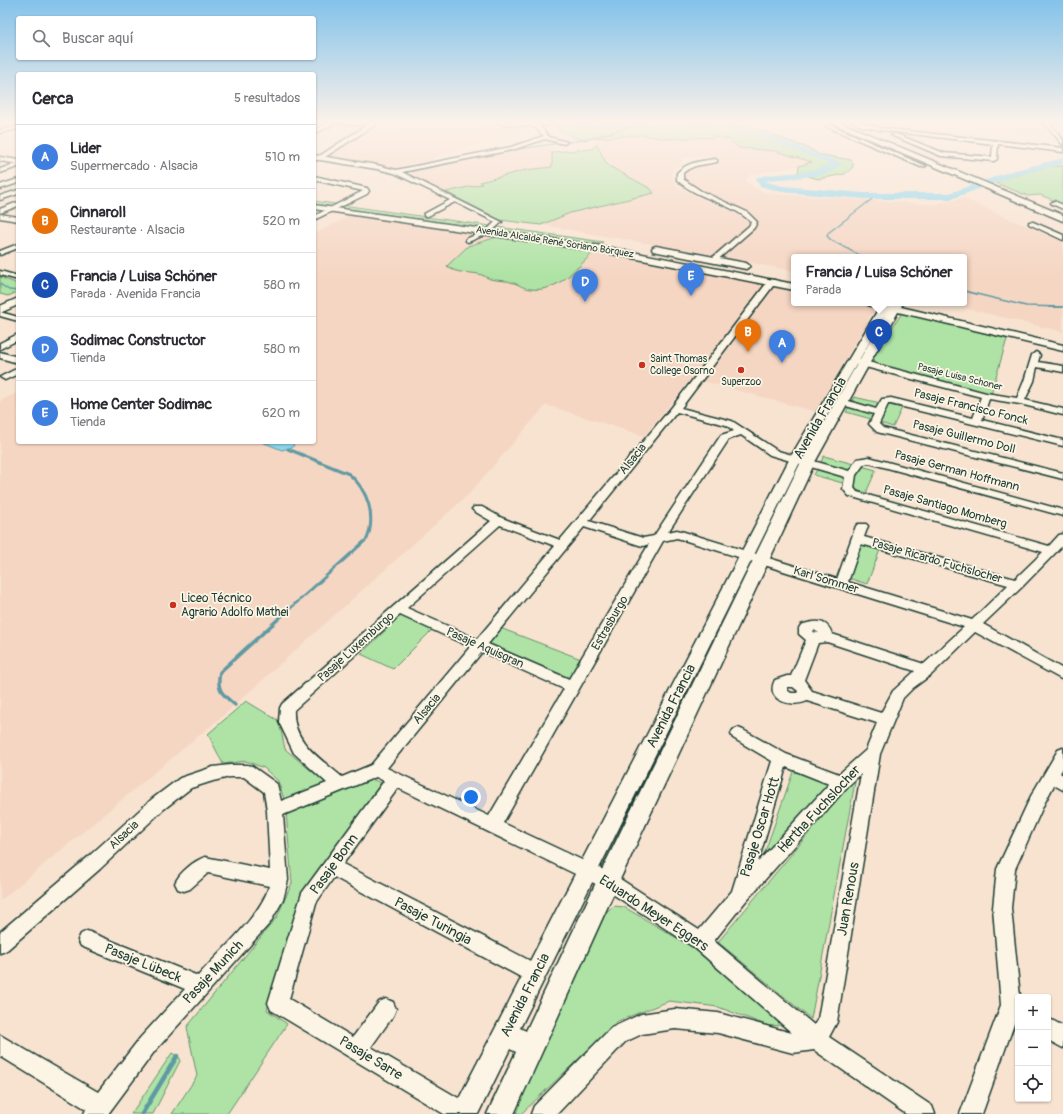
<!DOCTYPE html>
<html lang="es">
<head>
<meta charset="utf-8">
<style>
  :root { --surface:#fff; --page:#f2f2f3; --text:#2b2b33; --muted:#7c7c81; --line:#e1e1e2; --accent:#0f766e }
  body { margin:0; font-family:Pangolin,sans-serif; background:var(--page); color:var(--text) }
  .controls { position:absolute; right:12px; bottom:12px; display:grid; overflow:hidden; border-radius:4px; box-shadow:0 1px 3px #0004 }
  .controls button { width:36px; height:36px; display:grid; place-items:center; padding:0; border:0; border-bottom:1px solid var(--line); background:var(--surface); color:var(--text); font:20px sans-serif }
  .you { position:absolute; left:471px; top:797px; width:14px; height:14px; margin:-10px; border:3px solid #fff; border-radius:50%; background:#1a73e8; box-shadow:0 0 0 6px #1a73e833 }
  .badge { display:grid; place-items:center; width:26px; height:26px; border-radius:50%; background:var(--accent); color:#fff; font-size:13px; font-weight:700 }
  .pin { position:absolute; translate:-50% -33px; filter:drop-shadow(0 1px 2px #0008) }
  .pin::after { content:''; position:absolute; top:21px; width:14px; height:12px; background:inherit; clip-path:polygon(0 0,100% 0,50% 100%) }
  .popup { position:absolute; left:791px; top:254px; width:176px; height:52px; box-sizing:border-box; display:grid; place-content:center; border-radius:4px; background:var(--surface); filter:drop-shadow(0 1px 3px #0005); font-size:13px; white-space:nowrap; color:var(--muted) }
  .popup b { font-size:15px; color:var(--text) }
  .popup::after { content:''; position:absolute; left:50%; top:100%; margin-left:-8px; border:8px solid transparent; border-top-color:var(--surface) }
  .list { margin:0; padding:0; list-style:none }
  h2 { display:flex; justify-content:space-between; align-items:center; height:52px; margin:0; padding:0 16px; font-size:17px }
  h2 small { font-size:13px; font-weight:400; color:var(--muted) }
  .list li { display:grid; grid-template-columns:26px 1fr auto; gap:12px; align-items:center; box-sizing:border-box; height:64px; padding:0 16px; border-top:1px solid var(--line) }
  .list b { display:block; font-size:15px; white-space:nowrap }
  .list p { margin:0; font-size:13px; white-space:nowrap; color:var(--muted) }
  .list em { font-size:13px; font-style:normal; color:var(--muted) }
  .icon { flex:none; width:22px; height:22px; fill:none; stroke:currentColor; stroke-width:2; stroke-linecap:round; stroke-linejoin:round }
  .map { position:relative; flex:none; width:1063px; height:1114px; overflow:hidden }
  .search { position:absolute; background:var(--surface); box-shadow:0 1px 3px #0004; left:16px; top:16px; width:300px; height:44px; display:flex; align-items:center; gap:10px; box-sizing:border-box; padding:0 14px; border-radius:4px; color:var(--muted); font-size:15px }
  .panel { position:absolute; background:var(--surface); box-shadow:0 1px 3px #0004; left:16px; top:72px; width:300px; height:372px; border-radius:4px }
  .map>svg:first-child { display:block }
</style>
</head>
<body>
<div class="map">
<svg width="1063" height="1114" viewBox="0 0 1063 1114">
  <rect width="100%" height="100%" fill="#f8e3d1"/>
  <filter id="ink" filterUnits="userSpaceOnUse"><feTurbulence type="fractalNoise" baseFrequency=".025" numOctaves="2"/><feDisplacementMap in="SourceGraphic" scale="8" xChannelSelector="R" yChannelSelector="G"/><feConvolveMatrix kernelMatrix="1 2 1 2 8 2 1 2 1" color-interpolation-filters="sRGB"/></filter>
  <g filter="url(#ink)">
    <g fill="#f5d6c3">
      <path d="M386,121H445L535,128L432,158L439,161L397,171L324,156L366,129L402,131L411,124Z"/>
      <path d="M918,121H1040L1053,137L1017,134L1015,131L946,122L945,124Z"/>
      <path d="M700,124L813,162L799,166L749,175L746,181L754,188L764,192L773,194L924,204H937L963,198L1063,242V332L943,303H964V257H794V271L722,257L758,224L754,217L747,212L700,190L683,179L682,172L695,164L718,162L709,156L680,158L684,161L672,171L671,177L678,187L715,205L740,214L750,221V224L715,255L541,225L570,213L654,193L651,189L609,166L606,163L594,140L575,127Z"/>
      <path d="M552,147V167L526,170L481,182L482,183L446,192L406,173L515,150Z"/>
      <path d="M353,214L597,249L767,283L723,340L644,436L546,405L469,494L225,714L0,901V401L18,392V442H314V234Z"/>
      <path d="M774,284L794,289V303H861L876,306L816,412L703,381Z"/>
    </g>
    <g fill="#aee3a5" stroke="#66906c">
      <path d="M551,121H636L653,123L691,122L744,126L755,128L810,149L818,154L851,160L853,162V167L845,174L818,179L798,173L799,166L812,162L775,151L739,148L730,140L717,137L669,139L641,135L580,139C575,138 560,131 556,128V124Z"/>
      <path d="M597,145L606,163L609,166L651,189L654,193L570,213L541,225L500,220L446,192L482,184L480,182L526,170L552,167V152L591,149Z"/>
      <path d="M1047,166H1063V204L1040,195L1028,196L993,182Z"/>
      <path d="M314,201L603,242L599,245L314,204Z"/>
      <path d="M500,236L597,249C578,266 559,293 531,289C525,289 520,285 514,283C507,280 498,281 490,279C487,278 485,276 482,275C470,271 457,275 447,266L468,246Z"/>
      <path d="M0,277L18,284V292L8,296L0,294Z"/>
      <path d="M902,313L1007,339L991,394L869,363Z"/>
      <path d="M854,397L902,408L893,427L880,423L875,420L846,412Z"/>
      <path d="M824,456L876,470L866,493L851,488L846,484L814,475Z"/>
      <path d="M861,543L880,550L867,584L848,578Z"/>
      <path d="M401,615L432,630L393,669L361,654Z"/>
      <path d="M500,628L581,659L568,679L486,646Z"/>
      <path d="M246,701L279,721L285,749L327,784L284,799L278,781L264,768L246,761L223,764L208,734Z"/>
      <path d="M794,769L831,784L762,860Z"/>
      <path d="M856,777L811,1019L718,942Z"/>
      <path d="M369,778L381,783L300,898L267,1010L287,1024L227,1114H172L197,1076L187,1027L277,917L292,883L286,812Z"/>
      <path d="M614,906L624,907L692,947L784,1025L769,1026L718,1007L669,1001L618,1021L521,1114L514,1112L606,912Z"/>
      <path d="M172,1053L180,1058V1061L153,1114H131Z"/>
    </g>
    <path fill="#8cd6ed" stroke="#6099a3" d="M262,442H294L293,447L282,450Z"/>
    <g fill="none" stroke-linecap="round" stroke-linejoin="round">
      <g stroke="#6099a3" stroke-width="1.5">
        <path d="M512,150L589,139L639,124"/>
        <path d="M403,173L483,156"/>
        <path d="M863,257L831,240L827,236L828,233L876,196"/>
        <path d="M0,284L9,290L18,291"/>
        <path d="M964,291L1026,306L1063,307"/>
      </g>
      <path stroke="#6099a3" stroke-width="2" d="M1049,307H1063"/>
      <path stroke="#6099a3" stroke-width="3" d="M285,613L367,539C376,516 368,490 349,474L288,449"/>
      <path stroke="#6099a3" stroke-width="3.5" d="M235,705C222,694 216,690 220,672L286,612"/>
      <path stroke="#6099a3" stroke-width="4.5" d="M142,1114L177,1056"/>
      <g fill="#8cd6ed" fill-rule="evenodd">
        <path d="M566,121L595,123L696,121L693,123L595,127L575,126Z"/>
        <path d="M700,121C740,121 779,138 816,153C824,156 836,158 841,164C826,181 787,176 766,181L767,182L782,186L864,193H950L1008,172L1063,158V164L1014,176L951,199H864L782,192L760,186L756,179L758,177C781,171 808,176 830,164L751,134Z"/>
      </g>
      <g stroke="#1f3d34" stroke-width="3">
        <g id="minor">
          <path d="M327,121H349L374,125L372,126L336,123L318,132H314V130L329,122Z"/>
          <path d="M525,121H531L535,123L551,122V124L539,126L549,137L567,142L564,144L545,139L512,150L402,172L502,222L491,232L468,242L466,241V239L487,230L495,222L455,202L428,216H424V214L450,200L394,173L377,169L314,159V155L377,165L396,170L511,147L544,136L533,126L500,124L498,123L500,122L527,123Z"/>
          <path d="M814,121H821L926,166L921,167Z"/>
          <path d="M851,121H858L880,128L1063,148V152L998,144L997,159L994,161L941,156L891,135L896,134L944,153L992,157L993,144L880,130L861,126Z"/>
          <path d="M1043,121H1048L1063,140V145Z"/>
          <path d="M18,126V129L0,133V130Z"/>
          <path d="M715,159L717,160V162C704,165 693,164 683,173V179L701,191L747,212L757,222L754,228L715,262H712V258L749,226L751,222C731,202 698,200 677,180V173C687,162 701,161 715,159Z"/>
          <path d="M18,163V167L0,173V169Z"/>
          <path d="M314,176L367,188L369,191L367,194L314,220V216L363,191L314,180Z"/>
          <path d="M18,179V183L0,189V185Z"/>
          <path d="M18,190V194L0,200V196Z"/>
          <path d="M1054,201L1063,205V209L1052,204L1051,203Z"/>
          <path d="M18,202V206L0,213V209Z"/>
          <path d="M0,214L18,217V221L0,218Z"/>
          <path d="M1029,222H1033L1063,235V240L1029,224Z"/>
          <path d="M18,244V248L0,255V251Z"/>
          <path d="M0,271L18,276V280L0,275Z"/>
          <path d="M769,280H775L776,282L681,408L732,421L778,451L849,471L857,459L869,457L1063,510V516L869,463L864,464L856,475L854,488L857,492L1049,546L1059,535L1063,534V545L1022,587L983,624L1063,669V680L975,632L932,674L913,688L903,698L880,754L837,1022L829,1037L932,1106L935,1114H906L814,1050L793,1053L718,1033L675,1029L642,1034L625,1042L557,1114H531L534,1106L611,1028L641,1014L675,1009L718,1013L792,1033L695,948L602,887L398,788L343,864L542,967L544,974L542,981L535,983L528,981L334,877L316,903L289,999L353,1037L379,1002L386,999L393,1002L396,1009L393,1016L371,1047L472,1106L475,1114H444L271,1010L268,1003L302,893L384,781L376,777L283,815L288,880L283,900L270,923L154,1052L108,1114H84L86,1109L0,1056V1035L98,1092L140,1038L185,989L81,946L78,940L81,934L87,931L198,976C219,952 261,916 269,886L208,873L190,889L184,891L178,889L175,883C180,872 194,861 205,857L270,870L267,811L264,792L244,777H230L213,781L191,788L164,809L100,869L7,950L0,953V932L88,857L152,799L180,778L213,767L230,765H247L252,766L277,784L281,801L327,783L294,753L279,722L280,708L282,704L491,521L474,511L472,509L474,507H482L502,518L560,540L672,407ZM677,412L726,425L734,431L721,435L654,536L643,538L589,521ZM741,435L770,455L845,477L843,489L849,496L1043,552L1015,579L864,537L868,526L866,524H858L856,526L837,579L681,531L677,530L668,532L729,439ZM500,525L555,546L477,639L407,608ZM584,527L639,545L643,546L649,544L569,679L488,644ZM677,538L964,627L924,664L832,634C827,618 813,621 801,625L799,628V634L806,640L791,676H787L775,680C764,701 793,708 807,701L877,723L866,750L839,774L786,754L743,730L738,728L733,730L731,734L733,738L772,761L732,891L699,930L614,875L503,823L663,541ZM861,544L1008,585L972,620L848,582ZM400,615L470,647L371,765L342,777C320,758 292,742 294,710ZM814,630L819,633L813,632ZM827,642L915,671L893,691L881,713L812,691L804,680L818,643ZM482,652L564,689L489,816L387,768ZM787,687H793L798,691L797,693H791L787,690ZM786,767L829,784L758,862ZM861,774L818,1019L814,1025L714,941L745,902L847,787Z"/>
          <path d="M0,312L18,317V321L0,316Z"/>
          <path d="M18,334V340L0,349V343Z"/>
          <path d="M0,352L18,357V363L0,358Z"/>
          <path d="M1036,352L1040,355L1038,362L1063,366V372L1037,367L1034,381L1025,400L1063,409V415L1020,404L989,399L982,420L1063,440V446L891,404H888L879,424L883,428L1063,473V479L877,432L869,424L874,414L839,404L837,402L842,399L876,409L882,399L891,398L973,418L981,397L850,363L849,361L853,358L986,393L1017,398L1024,381L1032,355Z"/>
          <path d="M18,368V374L5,380L0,377Z"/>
          <path d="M1063,748V768L1060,773L1063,775V790L1054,785L1044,804L1015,869L1011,908L1020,997H1018V1013L982,1114H960L1001,1005L993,908L997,869L1031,796L1058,750Z"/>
          <path d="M1048,1018L1063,1026V1048L1048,1040Z"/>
        </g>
      </g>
      <g stroke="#1f3d34" stroke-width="3">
        <g id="major">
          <path d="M373,121H381L325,157L314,161V157L321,155Z"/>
          <path d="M0,157L18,160V164L0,161Z"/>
          <path d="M314,205L602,246L794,284V290L602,252L314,209Z"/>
          <path d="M656,246L746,263L750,266L746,269L653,251L652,249L653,247Z"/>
          <path d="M18,298V305L0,313V306Z"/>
          <path d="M866,303H892V305L893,303H903L901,307L1063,345V351L898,312L815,462L616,888L514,1114H487L516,1052L510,1049L478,1114H451L790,458L879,308L868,305ZM888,310L801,462L600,874L526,1031L520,1028L802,458Z"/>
        </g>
      </g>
      <g stroke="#1f3d34" stroke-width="3">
        <path id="highway" d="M827,121H837L1063,215V221Z"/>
      </g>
      <use href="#minor" fill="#fcf5e5" fill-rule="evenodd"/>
      <use href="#major" fill="#fcf5e5" fill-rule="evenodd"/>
      <use href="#highway" fill="#fcf5e5" fill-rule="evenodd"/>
    </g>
  </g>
  <linearGradient id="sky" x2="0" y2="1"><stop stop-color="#83c2ea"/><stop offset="0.44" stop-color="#fcf2ea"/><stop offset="1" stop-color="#fcf2ea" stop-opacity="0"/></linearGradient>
  <rect width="1063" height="277" fill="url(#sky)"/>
  <g fill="#c8321e" stroke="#fcf5e5" stroke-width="1.5">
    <circle cx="642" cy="365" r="4"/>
    <circle cx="741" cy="370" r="4"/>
    <circle cx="173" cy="605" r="4"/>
  </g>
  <g text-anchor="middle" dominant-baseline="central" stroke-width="3.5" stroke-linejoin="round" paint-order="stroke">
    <g font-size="10" fill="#1f3d34" stroke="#fcf5e5">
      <text transform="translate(555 242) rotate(9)">Avenida Alcalde René Soriano Bórquez</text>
      <text transform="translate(960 377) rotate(14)">Pasaje Luisa Schoner</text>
    </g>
    <g font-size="10" fill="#1f3d34" stroke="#fcf5e5" text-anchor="start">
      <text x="650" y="359">Saint Thomas<tspan x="650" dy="12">College Osorno</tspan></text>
      <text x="741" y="382" text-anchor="middle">Superzoo</text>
    </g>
    <g font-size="12" fill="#1f3d34" stroke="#fcf5e5">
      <text transform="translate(971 407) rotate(14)">Pasaje Francisco Fonck</text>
      <text transform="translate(964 437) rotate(14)">Pasaje Guillermo Doll</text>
      <text transform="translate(633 459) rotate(-51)">Alsacia</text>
      <text transform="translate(957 471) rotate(15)">Pasaje German Hoffmann</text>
      <text transform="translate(945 507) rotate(16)">Pasaje Santiago Momberg</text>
      <text transform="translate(937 561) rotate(16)">Pasaje Ricardo Fuchslocher</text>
      <text transform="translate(826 580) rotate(17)">Karl Sommer</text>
      <text transform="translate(610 623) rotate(-60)">Estrasburgo</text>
      <text transform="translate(356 647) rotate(-42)">Pasaje Luxemburgo</text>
      <text transform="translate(485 648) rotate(24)">Pasaje Aquisgran</text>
      <text transform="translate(427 709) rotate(-50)">Alsacia</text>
      <text transform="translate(124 835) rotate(-43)">Alsacia</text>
    </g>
    <g font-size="12" fill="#1f3d34" stroke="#fcf5e5" text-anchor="start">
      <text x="181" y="598">Liceo Técnico<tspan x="181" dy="14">Agrario Adolfo Mathei</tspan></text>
    </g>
    <g font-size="14" fill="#1f3d34" stroke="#fcf5e5">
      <text transform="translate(820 418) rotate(-60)">Avenida Francia</text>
      <text transform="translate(671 706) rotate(-63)">Avenida Francia</text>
      <text transform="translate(819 809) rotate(-47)">Hertha Fuchslocher</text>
      <text transform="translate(760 827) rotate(-73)">Pasaje Oscar Hott</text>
      <text transform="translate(334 864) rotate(-54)">Pasaje Bonn</text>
      <text transform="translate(848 899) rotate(-80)">Juan Renous</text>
      <text transform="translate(654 913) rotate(33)">Eduardo Meyer Eggers</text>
      <text transform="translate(433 921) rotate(28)">Pasaje Turingia</text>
      <text transform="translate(143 963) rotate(22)">Pasaje Lübeck</text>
      <text transform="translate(213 972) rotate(-47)">Pasaje Munich</text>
      <text transform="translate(525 995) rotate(-63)">Avenida Francia</text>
      <text transform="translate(371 1058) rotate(31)">Pasaje Sarre</text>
    </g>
  </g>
</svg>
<div class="controls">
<button>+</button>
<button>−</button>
<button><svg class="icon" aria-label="locate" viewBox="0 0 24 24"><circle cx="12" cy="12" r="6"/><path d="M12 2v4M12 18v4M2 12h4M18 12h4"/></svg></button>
</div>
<div class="you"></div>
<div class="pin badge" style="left:782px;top:363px;background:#3f7fe0">A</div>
<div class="pin badge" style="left:748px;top:352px;background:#e8710a">B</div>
<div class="pin badge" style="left:879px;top:352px;background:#1a4fb4">C</div>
<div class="popup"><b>Francia / Luisa Schöner</b>Parada</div>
<div class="pin badge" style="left:585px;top:302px;background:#3f7fe0">D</div>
<div class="pin badge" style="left:691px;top:296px;background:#3f7fe0">E</div>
<div class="search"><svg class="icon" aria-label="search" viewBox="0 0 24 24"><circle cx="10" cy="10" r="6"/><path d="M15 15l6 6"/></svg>Buscar aquí</div>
<section class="panel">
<h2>Cerca<small>5 resultados</small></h2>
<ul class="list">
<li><span class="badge" style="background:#3f7fe0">A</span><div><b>Lider</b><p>Supermercado · Alsacia</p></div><em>510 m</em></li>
<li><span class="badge" style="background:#e8710a">B</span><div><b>Cinnaroll</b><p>Restaurante · Alsacia</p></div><em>520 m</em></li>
<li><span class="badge" style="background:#1a4fb4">C</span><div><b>Francia / Luisa Schöner</b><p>Parada · Avenida Francia</p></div><em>580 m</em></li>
<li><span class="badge" style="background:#3f7fe0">D</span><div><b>Sodimac Constructor</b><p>Tienda</p></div><em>580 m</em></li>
<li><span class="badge" style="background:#3f7fe0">E</span><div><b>Home Center Sodimac</b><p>Tienda</p></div><em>620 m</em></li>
</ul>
</section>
</div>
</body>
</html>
